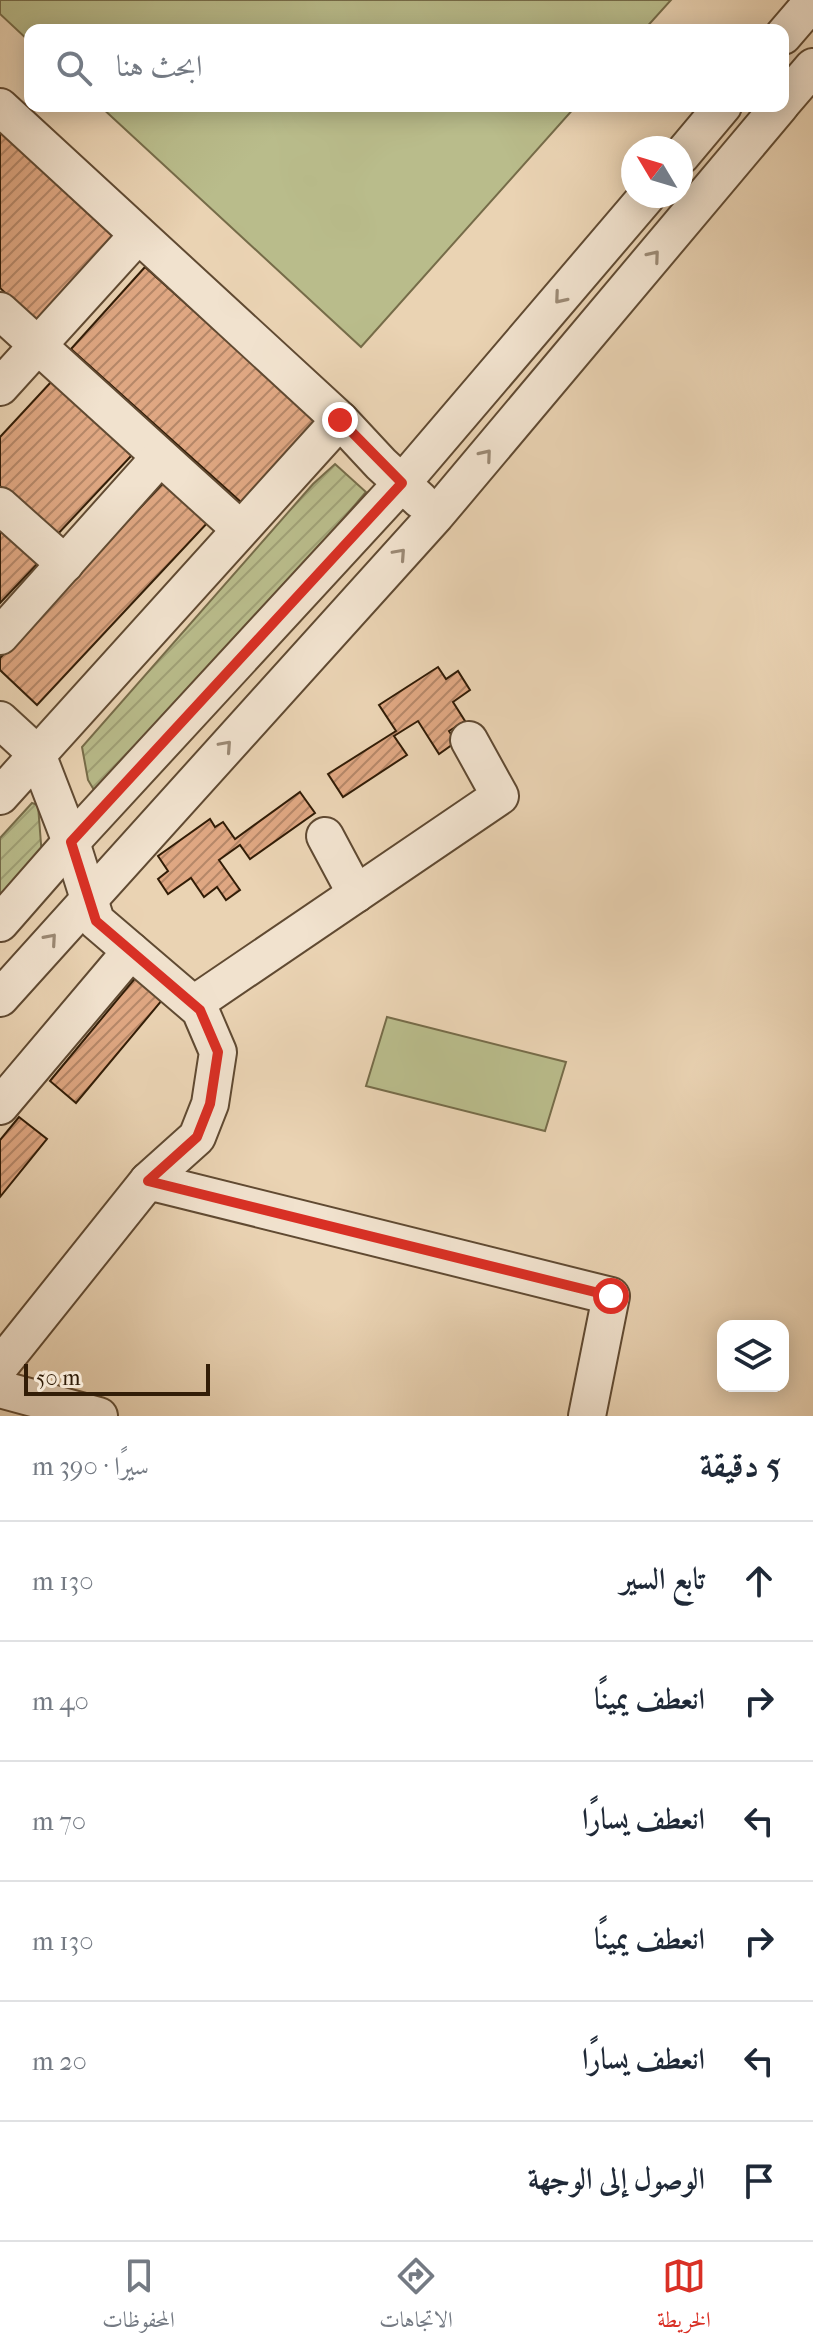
<!DOCTYPE html>
<html lang="ar">
<head>
<meta charset="utf-8">
<style>
  :root { --surface:#fff; --page:#f6f6f7; --text:#1f2937; --muted:#747a83; --line:#e0e1e3; --accent:#d93025 }
  body { margin:0; font-family:"IM FELL French Canon",Amiri,serif; background:var(--page); color:var(--text); direction:rtl }
  .controls { position:absolute; right:24px; bottom:24px; display:grid; overflow:hidden; border-radius:16px; box-shadow:0 4px 20px #0003 }
  .controls button { width:72px; height:72px; display:grid; place-items:center; padding:0; border:0; border-bottom:2px solid var(--line); background:var(--surface); color:var(--text); font:40px sans-serif }
  .compass { position:absolute; left:621px; top:136px; width:72px; height:72px; border-radius:50%; background:var(--surface); box-shadow:0 4px 20px #0003; rotate:308deg }
  .scale { position:absolute; left:24px; bottom:20px; width:186px; box-sizing:border-box; padding-left:8px; border:4px solid #321d07; border-top:0; font-size:22px; line-height:28px; white-space:nowrap; color:#321d07; -webkit-text-stroke:6px #f1e2ce; paint-order:stroke }
  .stop { position:absolute; width:24px; height:24px; margin:-18px; border:6px solid #d93025; border-radius:50%; background:#fff }
  .stop.end { background:#d93025; border-color:#fff; box-shadow:0 2px 8px #0008 }
  .list { margin:0; padding:0; list-style:none }
  h2 { display:flex; justify-content:space-between; align-items:center; height:104px; margin:0; padding:0 32px; font-size:34px }
  h2 small { font-size:26px; font-weight:400; color:var(--muted) }
  .list li { display:grid; grid-template-columns:52px 1fr auto; gap:24px; align-items:center; box-sizing:border-box; height:120px; padding:0 32px; border-top:2px solid var(--line) }
  .list b { display:block; font-size:30px; white-space:nowrap }
  .list em { font-size:26px; font-style:normal; color:var(--muted) }
  .icon { flex:none; width:44px; height:44px; fill:none; stroke:currentColor; stroke-width:2; stroke-linecap:round; stroke-linejoin:round }
  .map { position:relative; flex:none; width:813px; height:1416px; overflow:hidden; direction:ltr }
  .search { position:absolute; background:var(--surface); box-shadow:0 4px 20px #0003; left:24px; right:24px; top:24px; height:88px; display:flex; align-items:center; gap:20px; box-sizing:border-box; padding:0 28px; border-radius:16px; color:var(--muted); font-size:30px }
  .sheet { height:824px; background:var(--surface) }
  nav { display:flex; justify-content:space-around; align-items:center; box-sizing:border-box; height:112px; border-top:2px solid var(--line); background:var(--surface); font-size:22px; color:var(--muted) }
  nav a { display:grid; justify-items:center; gap:4px }
  nav .on { color:var(--accent) }
  .map>svg:first-child { display:block }
</style>
</head>
<body>
<div class="map">
<svg width="813" height="1416" viewBox="0 0 813 1416">
  <defs>
    <pattern id="garden-furrows" width="10" height="10" patternUnits="userSpaceOnUse" patternTransform="scale(2)"><rect width="10" height="10" fill="#b9bc8b"/><path d="M-1 1l2-2M0 10L10 0M9 11l2-2" fill="none" stroke="#a0a176"/></pattern>
    <pattern id="building-hatch" width="6" height="6" patternUnits="userSpaceOnUse" patternTransform="scale(2)"><rect width="6" height="6" fill="#dfa782"/><path d="M-1 1l2-2M0 6l6-6M5 7l2-2" fill="none" stroke="#b58768"/></pattern>
  </defs>
  <rect width="100%" height="100%" fill="#ead3b3"/>
  <filter id="stains"><feTurbulence type="fractalNoise" baseFrequency=".0025" numOctaves="4"/><feColorMatrix values="0 0 0 0 .2 0 0 0 0 .09 0 0 0 0 .02 0 0 0 .5 -.17"/></filter>
  <radialGradient id="worn" r=".72"><stop offset=".6" stop-color="#630" stop-opacity="0"/><stop offset="1" stop-color="#630" stop-opacity=".3"/></radialGradient>
  <g fill="url(#garden-furrows)" stroke="#766c49" stroke-width="2">
    <path d="M335,464L366,492L252,626L97,795L88,780L82,747L313,484Z"/>
    <path d="M32,803L38,805L42,857L0,903V838Z"/>
  </g>
  <g fill="#b9bc8b" stroke="#766c49" stroke-width="2">
    <path d="M0,0H671L644,30H30V42L0,14Z"/>
    <path d="M100,106H576L361,347Z"/>
    <path d="M387,1017L566,1062L545,1131L366,1086Z"/>
  </g>
  <g fill="url(#building-hatch)" stroke="#321d07" stroke-width="2">
    <path d="M0,131L121,244L43,328L0,288Z"/>
    <path d="M145,267L316,421L242,503L71,349Z"/>
    <path d="M52,381L132,455L55,537L0,486V437Z"/>
    <path d="M167,479L210,520L37,705L0,670V658Z"/>
    <path d="M0,524L40,561L0,603Z"/>
    <path d="M438,667L446,679L458,671L470,690L453,702L465,721L449,731L456,742L439,754L418,721L394,736L407,755L343,797L328,774L396,731L379,705Z"/>
    <path d="M300,792L315,813L250,859L240,845L219,860L240,890L226,900L217,887L204,897L191,878L168,894L158,879L168,871L158,856L210,819L215,827L223,822L235,839Z"/>
    <path d="M146,965L173,987L76,1103L50,1081Z"/>
    <path d="M19,1117L47,1139L0,1197V1140Z"/>
  </g>
  <g fill="none" stroke-linecap="round" stroke-linejoin="round">
    <g stroke="#604a32" stroke-width="40">
      <g id="minor">
        <path d="M783,36L813,1"/>
        <path d="M783,102L813,67"/>
        <path d="M0,107L340,420L0,796"/>
        <path d="M681,156L723,106"/>
        <path d="M0,311L240,529"/>
        <path d="M0,387L138,235"/>
        <path d="M340,420L381,464L420,500"/>
        <path d="M0,506L65,564"/>
        <path d="M0,636L160,457"/>
        <path d="M0,720L37,754L71,842L96,921L200,1010L218,1052L210,1104L197,1137L148,1181"/>
        <path d="M325,836L356,894"/>
        <path d="M0,923L71,842L402,483L647,196"/>
        <path d="M0,998L436,515L780,106"/>
        <path d="M194,1004L500,796L469,740"/>
        <path d="M0,1106L131,951"/>
        <path d="M0,1366L148,1181L611,1296L587,1416"/>
        <path d="M0,1389L99,1416"/>
      </g>
    </g>
    <use href="#minor" stroke="#f1e2ce" stroke-width="36"/>
  </g>
  <defs><path id="oneway-chevron" d="M-2-3.5L2.5 0L-2 3.5" fill="none" stroke-width="1.6" stroke-linecap="round" stroke-linejoin="round" transform="scale(2)"/></defs>
  <g stroke="#9b8974">
    <use href="#oneway-chevron" transform="translate(654 256) rotate(-50)"/>
    <use href="#oneway-chevron" transform="translate(560 298) rotate(130)"/>
    <use href="#oneway-chevron" transform="translate(486 455) rotate(-50)"/>
    <use href="#oneway-chevron" transform="translate(400 554) rotate(-48)"/>
    <use href="#oneway-chevron" transform="translate(226 746) rotate(-48)"/>
    <use href="#oneway-chevron" transform="translate(51 939) rotate(-49)"/>
  </g>
  <g fill="none" stroke-linecap="round" stroke-linejoin="round">
    <path stroke="#d93025" stroke-width="10" d="M340,420L402,483L71,842L96,921L200,1010L218,1052L210,1104L197,1137L148,1181L611,1296"/>
  </g>
  <rect width="100%" height="100%" filter="url(#stains)"/>
  <rect width="100%" height="100%" fill="url(#worn)"/>
</svg>
<div class="controls">
<button><svg class="icon" aria-label="layers" viewBox="0 0 24 24"><path d="M12 4l9 5-9 5-9-5zM3 14l9 5 9-5"/></svg></button>
</div>
<svg class="compass" viewBox="-18 -18 36 36"><path d="M0-13l5 13h-10z" fill="#e53935"/><path d="M0 13l5-13h-10z" fill="#747a83"/></svg>
<div class="scale">50 m</div>
<div class="stop" style="left:611px;top:1296px"></div>
<div class="stop end" style="left:340px;top:420px"></div>
<div class="search"><svg class="icon" aria-label="search" viewBox="0 0 24 24"><circle cx="10" cy="10" r="6"/><path d="M15 15l6 6"/></svg>ابحث هنا</div>
</div>
<section class="sheet">
<h2>5 دقيقة<small>سيرًا · 390 m</small></h2>
<ul class="list">
<li><svg class="icon" aria-label="ahead" viewBox="0 0 24 24"><path d="M12 20V5M6 11l6-6 6 6"/></svg><div><b>تابع السير</b></div><em>130 m</em></li>
<li><svg class="icon" aria-label="right" viewBox="0 0 24 24"><path d="M7 20v-9h11M14 6l5 5-5 5"/></svg><div><b>انعطف يمينًا</b></div><em>40 m</em></li>
<li><svg class="icon" aria-label="left" viewBox="0 0 24 24"><path d="M17 20v-9H6M10 6l-5 5 5 5"/></svg><div><b>انعطف يسارًا</b></div><em>70 m</em></li>
<li><svg class="icon" aria-label="right" viewBox="0 0 24 24"><path d="M7 20v-9h11M14 6l5 5-5 5"/></svg><div><b>انعطف يمينًا</b></div><em>130 m</em></li>
<li><svg class="icon" aria-label="left" viewBox="0 0 24 24"><path d="M17 20v-9H6M10 6l-5 5 5 5"/></svg><div><b>انعطف يسارًا</b></div><em>20 m</em></li>
<li><svg class="icon" aria-label="arrive" viewBox="0 0 24 24"><path d="M6 21V4h12l-3 4 3 4H6"/></svg><div><b>الوصول إلى الوجهة</b></div></li>
</ul>
</section>
<nav>
<a class="on"><svg class="icon" aria-label="map" viewBox="0 0 24 24"><path d="M3 6l6-2 6 2 6-2v14l-6 2-6-2-6 2zM9 4v14M15 6v14"/></svg>الخريطة</a>
<a><svg class="icon" aria-label="directions" viewBox="0 0 24 24"><path d="M12 3l9 9-9 9-9-9zM9 14v-3h6M13 9l2 2-2 2"/></svg>الاتجاهات</a>
<a><svg class="icon" aria-label="saved" viewBox="0 0 24 24"><path d="M7 4h10v16l-5-4-5 4z"/></svg>المحفوظات</a>
</nav>
</body>
</html>
